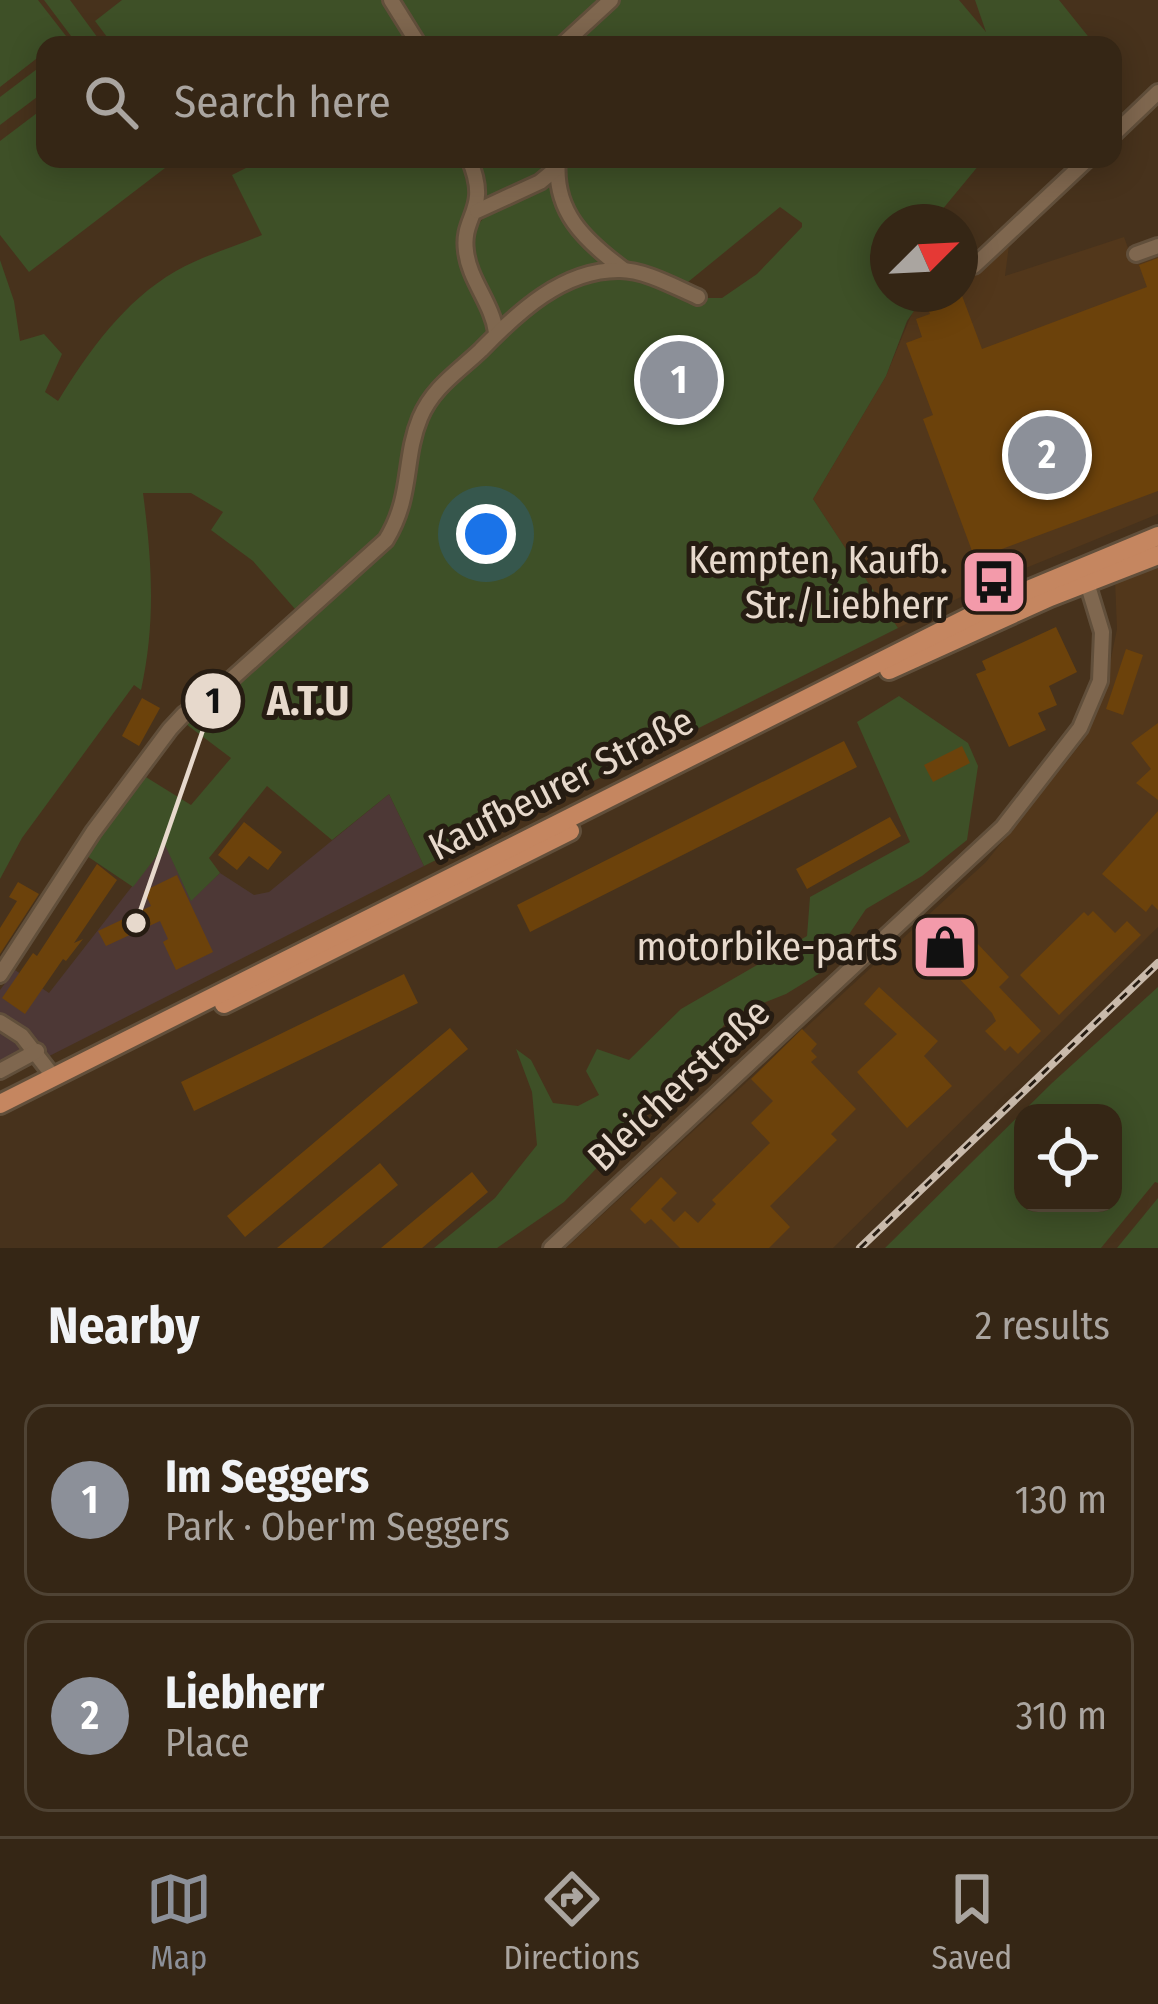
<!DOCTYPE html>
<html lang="en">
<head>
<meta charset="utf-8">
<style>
  :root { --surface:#352615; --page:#403222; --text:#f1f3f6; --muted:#aaa5a0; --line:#4f4334; --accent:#8c9099 }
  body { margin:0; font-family:"Fira Sans Condensed",sans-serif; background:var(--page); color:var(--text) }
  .controls { position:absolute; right:36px; bottom:36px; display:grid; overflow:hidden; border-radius:24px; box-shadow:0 6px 30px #0003 }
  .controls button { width:108px; height:108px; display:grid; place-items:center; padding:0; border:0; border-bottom:3px solid var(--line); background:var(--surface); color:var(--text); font:60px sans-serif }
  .compass { position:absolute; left:870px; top:204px; width:108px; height:108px; border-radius:50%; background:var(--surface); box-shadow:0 6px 30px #0003; rotate:66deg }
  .you { position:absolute; left:486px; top:534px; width:42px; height:42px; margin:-30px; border:9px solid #fff; border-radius:50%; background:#1a73e8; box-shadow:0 0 0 18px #1a73e833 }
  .badge { display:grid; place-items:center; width:78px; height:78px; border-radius:50%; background:var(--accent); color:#fff; font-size:39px; font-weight:700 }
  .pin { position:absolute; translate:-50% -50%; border:6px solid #fff; box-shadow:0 3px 12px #0006 }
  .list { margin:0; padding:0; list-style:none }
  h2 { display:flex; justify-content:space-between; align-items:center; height:156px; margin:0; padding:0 48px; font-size:51px }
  h2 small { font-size:39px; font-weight:400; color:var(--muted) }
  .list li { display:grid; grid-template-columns:78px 1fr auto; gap:36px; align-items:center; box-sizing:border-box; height:192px; margin:0 24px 24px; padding:0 24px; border:3px solid var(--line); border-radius:24px }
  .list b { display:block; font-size:45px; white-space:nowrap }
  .list p { margin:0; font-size:39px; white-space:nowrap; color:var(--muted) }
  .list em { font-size:39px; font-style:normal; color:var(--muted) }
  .icon { flex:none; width:66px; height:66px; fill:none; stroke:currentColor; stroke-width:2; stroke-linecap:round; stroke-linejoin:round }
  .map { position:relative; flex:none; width:1158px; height:1248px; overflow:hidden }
  .search { position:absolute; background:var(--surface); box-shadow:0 6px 30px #0003; left:36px; right:36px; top:36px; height:132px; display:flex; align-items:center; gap:30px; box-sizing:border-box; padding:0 42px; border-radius:24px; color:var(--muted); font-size:45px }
  .sheet { height:588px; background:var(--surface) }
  nav { display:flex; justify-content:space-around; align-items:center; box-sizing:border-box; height:168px; border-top:3px solid var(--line); background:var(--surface); font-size:33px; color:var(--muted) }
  nav a { display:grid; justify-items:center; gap:6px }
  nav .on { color:var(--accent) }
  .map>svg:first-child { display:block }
</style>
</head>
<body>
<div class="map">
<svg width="1158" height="1248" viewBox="0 0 1158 1248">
  <rect width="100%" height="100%" fill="#47321c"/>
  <path fill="#4d3836" d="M389,794L424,866L0,1081V990L15,970L49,993L165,844L191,900L220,873L254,895L269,892Z"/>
  <g fill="#52371b">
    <path d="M1124,237L1133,262L1158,253V514L989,583L898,628L813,499L886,376L915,306L926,294H960V280L978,273L1009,245L1005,276Z"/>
    <path d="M1158,566V927L833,1248H566L986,862L1083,741L1104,693L1117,629L1115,580Z"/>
  </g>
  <g fill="#3e5027" fill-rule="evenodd">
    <path d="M0,0H38L66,36L54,45H45V52L0,87Z"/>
    <path d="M44,0H70L103,45H69L74,40Z"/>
    <path d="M122,0H384L412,45H113L95,21Z"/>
    <path d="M396,0H602L555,45H423Z"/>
    <path d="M617,0H959L986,32L975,0H1059L1095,45H569Z"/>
    <path d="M45,63V91L0,125V97Z"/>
    <path d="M45,107V159H159L165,168L29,272L0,235V141Z"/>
    <path d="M264,159H463L474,192L463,230L490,330L479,347L435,385L390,520L380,537L295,609L253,561L211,530L223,512L191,493H143C152,561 156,622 141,690L134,685L22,838L0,879V260L14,301L20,341L44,334L62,354L45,392L58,401C89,351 124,301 176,271C202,256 234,247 262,235L232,175Z"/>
    <path d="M473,159H551L542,174L489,202Z"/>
    <path d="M563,159H984L932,222H888V294H926L907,321L886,376L813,499L898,628L424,866L389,794L332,840L267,786L209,858L220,873L191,901L165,845L133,887L84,854L141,774L191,805L231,758L182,721L279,647L402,523L415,478L425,413L499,334L550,296L602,276L627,277L699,298H722L757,274L802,227V223L780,207L688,282C642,280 571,236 561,188C560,180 563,168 563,159Z"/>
    <path d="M552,182L564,217L608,262L505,319C492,308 483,287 477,270C458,209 508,205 552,182Z"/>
    <path d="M899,696L968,743L978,766L967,840L922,876L866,909L825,970L786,994L731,1016L693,1065L663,1091L645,1118L564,1202L497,1248H434L495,1198L537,1145L532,1092L516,1049L531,1060L553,1103L578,1106L599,1095L586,1071L597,1049L629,1060L681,1009L807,936L810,897L910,842L857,722Z"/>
    <path d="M1158,987V1183L1155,1182L1101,1248H885L1052,1083ZM1023,1113H1113V1203H1023Z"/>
    <path d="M1158,1198V1248H1117Z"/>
  </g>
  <g fill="#6c420b">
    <path d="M1158,258V491L975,559L923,419L933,415L906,343L922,337L916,319L930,314L927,306L961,293L982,349L1147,287L1139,265Z"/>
    <path d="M1056,627L1077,672L1049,686L1057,705L1038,713L1046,730L1009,747L976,674L986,670L982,661Z"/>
    <path d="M1126,649L1143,655L1123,715L1106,709Z"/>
    <path d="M142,698L160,708L139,746L122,736Z"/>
    <path d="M1158,723V800L1136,783L1151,769L1131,743Z"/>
    <path d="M844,741L857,767L530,932L517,905Z"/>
    <path d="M962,746L970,763L933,782L924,765Z"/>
    <path d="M1158,811V910L1152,904L1146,912L1102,874Z"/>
    <path d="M890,817L901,836L807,889L796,869Z"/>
    <path d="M244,822L282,852L268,870L249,856L237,870L218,855Z"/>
    <path d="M97,864L117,880L74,943L83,939L66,961L63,959L25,1014L2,998L33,953L37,956Z"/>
    <path d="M177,875L213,952L176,970L163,942L168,939L160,921L106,946L98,931L151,906L144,891Z"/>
    <path d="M18,882L39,894L0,954V928L17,901L9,897Z"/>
    <path d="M1093,911L1115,933L1127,921L1141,935L1059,1015L1020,975L1084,912L1088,916Z"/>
    <path d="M958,923L1009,977L999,987L1041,1031L1018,1054L1010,1046L1005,1051L985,1031L996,1021L992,1013L931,949Z"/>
    <path d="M404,974L418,1003L194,1111L181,1082Z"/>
    <path d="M879,987L938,1041L924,1056L952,1086L907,1128L857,1072L897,1034L864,1004Z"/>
    <path d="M450,1028L468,1049L245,1237L227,1216Z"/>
    <path d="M802,1029L817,1044L811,1051L817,1057L811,1062L856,1109L831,1134L837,1140L770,1206L790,1227L769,1248H680L651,1219L645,1224L630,1209L661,1177L677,1193L661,1209L674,1222L685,1211L698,1223L716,1204L712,1200L770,1143L751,1123L773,1101L751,1079Z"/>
    <path d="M380,1163L398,1185L322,1248H277Z"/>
    <path d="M472,1172L488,1192L422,1248H381Z"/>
  </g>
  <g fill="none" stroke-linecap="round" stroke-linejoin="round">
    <g stroke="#614f3b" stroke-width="20">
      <g id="minor">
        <path d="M391,0L419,45"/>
        <path d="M562,45L611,0"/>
        <path d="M1113,135L1158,92"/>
        <path d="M469,159C491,210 461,215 466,251C469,280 492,303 496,332"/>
        <path d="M558,159C553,211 584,240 623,269"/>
        <path d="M477,211L540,182L557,168"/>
        <path d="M1136,254L1158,246"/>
        <path d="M974,266L1088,159"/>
        <path d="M0,975L93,832L170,729L184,714L217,692L386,540C413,496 403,459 420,418C433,387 458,372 481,350C517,313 563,269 620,270C645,270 675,287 698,297"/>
        <path d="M0,1022L22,1036L53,1076"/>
        <path d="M0,1071L37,1051"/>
        <path d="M551,1248L1003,827L1080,728L1100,681L1102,632L1085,576"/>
      </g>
    </g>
    <g stroke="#614f3b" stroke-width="24">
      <g id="major">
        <path d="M889,670L1050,597L1158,555"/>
        <path d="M224,1004L570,831"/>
        <path d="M0,1104L997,603L1158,536"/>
      </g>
    </g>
    <use href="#minor" stroke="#7f674f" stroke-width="14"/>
    <use href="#major" stroke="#c58660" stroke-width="18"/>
    <g stroke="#c9baab" stroke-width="8">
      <path id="rail" d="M860,1248L1158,963"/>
    </g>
    <use href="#rail" stroke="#261c12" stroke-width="3" stroke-dasharray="9" stroke-linecap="butt"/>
  </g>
  <defs>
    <g id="bus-square" transform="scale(3.45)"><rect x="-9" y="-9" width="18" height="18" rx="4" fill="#f39aaa" stroke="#261c12"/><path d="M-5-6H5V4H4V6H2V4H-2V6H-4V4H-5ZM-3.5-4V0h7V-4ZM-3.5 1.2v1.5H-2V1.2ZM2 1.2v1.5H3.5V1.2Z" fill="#111"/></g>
    <g id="shop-square" transform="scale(3.45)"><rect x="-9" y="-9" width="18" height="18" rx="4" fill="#f39aaa" stroke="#261c12"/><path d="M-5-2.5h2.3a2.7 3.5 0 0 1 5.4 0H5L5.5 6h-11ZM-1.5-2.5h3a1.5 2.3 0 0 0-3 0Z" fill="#111"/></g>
  </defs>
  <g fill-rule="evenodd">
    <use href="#bus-square" x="994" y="582"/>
    <use href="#shop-square" x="945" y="947"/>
  </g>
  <g text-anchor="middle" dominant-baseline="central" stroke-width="10" stroke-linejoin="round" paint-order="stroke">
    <g font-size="39" fill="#e7d9cc" stroke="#261c12" text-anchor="end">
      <text x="948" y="560">Kempten, Kaufb.<tspan x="948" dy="45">Str./Liebherr</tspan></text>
      <text x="898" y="947">motorbike-parts</text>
    </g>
    <g font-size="39" fill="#e7d9cc" stroke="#261c12">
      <text transform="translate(561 784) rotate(-27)">Kaufbeurer Straße</text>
      <text transform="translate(679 1085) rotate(-43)">Bleicherstraße</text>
    </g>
  </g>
  <path fill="none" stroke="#e7d9cc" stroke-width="4.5" d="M136 923L213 701"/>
  <g fill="#e7d9cc" stroke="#261c12" stroke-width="4.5">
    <circle cx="136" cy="923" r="12"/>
    <circle cx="213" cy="701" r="30"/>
  </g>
  <g font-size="36" text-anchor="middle" font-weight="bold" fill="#111">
    <text x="213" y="713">1</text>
  </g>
  <g font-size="42" text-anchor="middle" font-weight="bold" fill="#e7d9cc" stroke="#261c12" stroke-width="10" stroke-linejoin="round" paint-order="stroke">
    <text x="308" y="715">A.T.U</text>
  </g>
</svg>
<div class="controls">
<button><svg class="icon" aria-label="locate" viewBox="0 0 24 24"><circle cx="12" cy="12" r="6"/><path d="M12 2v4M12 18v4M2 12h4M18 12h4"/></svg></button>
</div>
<svg class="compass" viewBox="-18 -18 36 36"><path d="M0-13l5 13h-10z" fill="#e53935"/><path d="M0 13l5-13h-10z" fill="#aaa5a0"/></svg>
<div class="you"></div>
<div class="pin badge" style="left:679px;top:380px">1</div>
<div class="pin badge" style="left:1047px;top:455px">2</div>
<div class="search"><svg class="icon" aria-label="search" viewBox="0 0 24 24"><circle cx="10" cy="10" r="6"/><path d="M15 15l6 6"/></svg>Search here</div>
</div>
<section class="sheet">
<h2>Nearby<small>2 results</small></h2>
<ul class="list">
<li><span class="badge">1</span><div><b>Im Seggers</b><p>Park · Ober'm Seggers</p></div><em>130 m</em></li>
<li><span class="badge">2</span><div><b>Liebherr</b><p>Place</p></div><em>310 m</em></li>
</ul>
</section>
<nav>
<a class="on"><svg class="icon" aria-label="map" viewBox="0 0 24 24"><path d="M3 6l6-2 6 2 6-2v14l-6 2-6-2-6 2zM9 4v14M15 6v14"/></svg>Map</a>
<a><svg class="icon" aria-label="directions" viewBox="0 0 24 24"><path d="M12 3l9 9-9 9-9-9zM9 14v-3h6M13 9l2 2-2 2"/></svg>Directions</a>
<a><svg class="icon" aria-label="saved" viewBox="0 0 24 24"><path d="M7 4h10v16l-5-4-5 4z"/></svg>Saved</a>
</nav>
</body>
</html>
